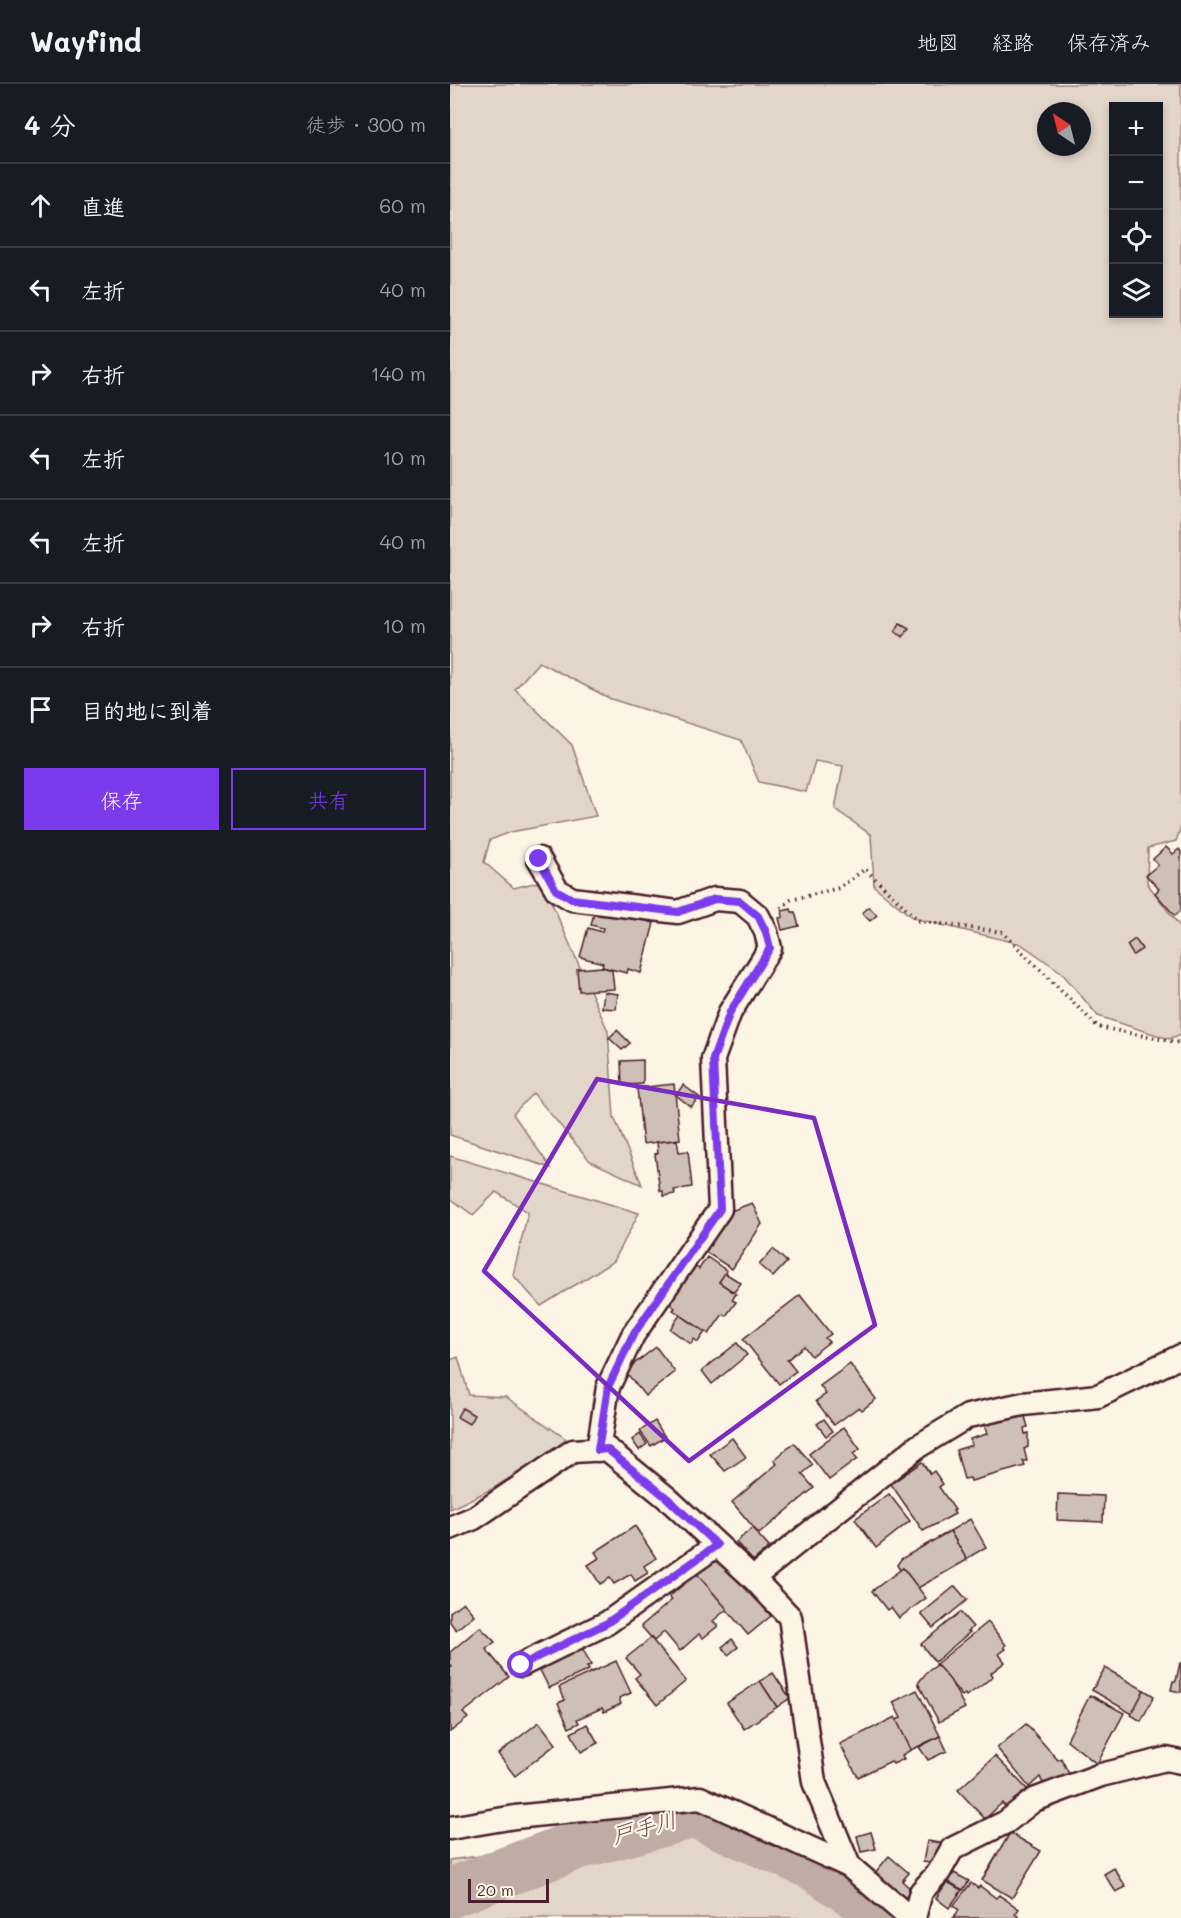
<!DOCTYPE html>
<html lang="ja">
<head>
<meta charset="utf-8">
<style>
  :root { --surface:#171b24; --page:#242831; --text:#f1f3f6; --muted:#9ea1a6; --line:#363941; --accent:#7c3aed }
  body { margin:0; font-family:Mali,"Klee One",sans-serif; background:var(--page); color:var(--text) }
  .controls { position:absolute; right:18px; top:18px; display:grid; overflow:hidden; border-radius:0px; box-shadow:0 3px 9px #0003 }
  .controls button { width:54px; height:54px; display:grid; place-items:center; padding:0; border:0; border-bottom:2px solid var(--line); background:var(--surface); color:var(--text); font:30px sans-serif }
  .compass { position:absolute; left:587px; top:18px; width:54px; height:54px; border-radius:50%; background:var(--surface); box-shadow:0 3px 9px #0003; rotate:325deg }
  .scale { position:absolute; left:18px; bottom:15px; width:81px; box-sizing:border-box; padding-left:6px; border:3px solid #4a1f2b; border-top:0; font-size:16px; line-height:21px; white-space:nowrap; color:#4a1f2b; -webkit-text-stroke:4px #fcf5e5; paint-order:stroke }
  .stop { position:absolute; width:18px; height:18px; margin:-14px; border:4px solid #7c3aed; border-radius:50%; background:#fff }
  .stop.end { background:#7c3aed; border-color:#fff; box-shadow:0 2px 6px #0008 }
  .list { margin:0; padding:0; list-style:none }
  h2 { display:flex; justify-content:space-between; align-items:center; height:78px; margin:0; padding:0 24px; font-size:26px }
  h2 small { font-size:20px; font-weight:400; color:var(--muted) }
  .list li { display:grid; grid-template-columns:39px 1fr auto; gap:18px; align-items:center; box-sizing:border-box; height:84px; padding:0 24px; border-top:2px solid var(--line) }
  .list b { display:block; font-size:22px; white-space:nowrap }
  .list em { font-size:20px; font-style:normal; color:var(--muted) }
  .actions { display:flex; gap:12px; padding:18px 24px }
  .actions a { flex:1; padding:14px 0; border:2px solid var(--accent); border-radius:0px; text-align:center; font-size:21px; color:var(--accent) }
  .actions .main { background:var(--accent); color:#fff }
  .icon { flex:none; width:33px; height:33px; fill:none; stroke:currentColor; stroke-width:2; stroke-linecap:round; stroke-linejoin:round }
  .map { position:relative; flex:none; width:731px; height:1834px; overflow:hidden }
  header { display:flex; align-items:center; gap:36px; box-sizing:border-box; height:84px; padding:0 30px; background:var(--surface); border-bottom:2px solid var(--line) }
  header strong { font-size:28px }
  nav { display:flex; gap:33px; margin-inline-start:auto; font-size:21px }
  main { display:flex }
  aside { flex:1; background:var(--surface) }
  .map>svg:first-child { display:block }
</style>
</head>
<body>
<header>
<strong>Wayfind</strong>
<nav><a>地図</a><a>経路</a><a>保存済み</a></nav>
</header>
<main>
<aside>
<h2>4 分<small>徒歩 · 300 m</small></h2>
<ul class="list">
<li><svg class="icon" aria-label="ahead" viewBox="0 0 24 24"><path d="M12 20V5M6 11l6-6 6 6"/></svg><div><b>直進</b></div><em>60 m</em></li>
<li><svg class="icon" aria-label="left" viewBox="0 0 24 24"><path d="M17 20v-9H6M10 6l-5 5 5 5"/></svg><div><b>左折</b></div><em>40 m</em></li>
<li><svg class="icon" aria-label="right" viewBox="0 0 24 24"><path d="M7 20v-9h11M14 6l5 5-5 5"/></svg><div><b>右折</b></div><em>140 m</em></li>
<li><svg class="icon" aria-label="left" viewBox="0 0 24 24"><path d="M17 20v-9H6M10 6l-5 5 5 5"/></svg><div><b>左折</b></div><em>10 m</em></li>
<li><svg class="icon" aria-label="left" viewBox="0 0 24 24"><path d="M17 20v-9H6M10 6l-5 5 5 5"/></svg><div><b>左折</b></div><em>40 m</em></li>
<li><svg class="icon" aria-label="right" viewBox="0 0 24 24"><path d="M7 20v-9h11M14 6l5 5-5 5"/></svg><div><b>右折</b></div><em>10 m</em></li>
<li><svg class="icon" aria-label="arrive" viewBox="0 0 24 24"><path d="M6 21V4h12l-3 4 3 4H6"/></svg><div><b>目的地に到着</b></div></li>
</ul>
<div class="actions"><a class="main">保存</a><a>共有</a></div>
</aside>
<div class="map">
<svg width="731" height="1834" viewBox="0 0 731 1834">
  <rect width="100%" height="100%" fill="#fcf5e5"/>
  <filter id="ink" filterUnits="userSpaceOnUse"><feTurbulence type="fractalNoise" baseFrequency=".0167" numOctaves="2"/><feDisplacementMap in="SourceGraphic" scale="12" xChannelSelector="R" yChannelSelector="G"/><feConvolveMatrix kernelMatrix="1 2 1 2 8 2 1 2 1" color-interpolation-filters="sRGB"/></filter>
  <g filter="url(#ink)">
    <g fill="#e2d5ca" stroke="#967a7a" stroke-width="1.5" fill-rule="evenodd">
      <path d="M0,0H731V743L726,757L698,764L697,799L731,844V950L719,955L648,932L611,888L571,860L463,834L424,802L421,751L385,725L393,682L365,677L356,708L309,698L291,656L161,615L89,578L65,605L122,661L146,732L61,748L40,756L34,778L64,804L92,797L158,947L164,1033L192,1101L140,1077L83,1009L63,1030L101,1084L0,1051ZM664,22H708V230H664ZM596,27H632V63H596Z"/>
      <path d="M0,1072L189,1129L164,1177L91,1222L63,1191L78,1128L46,1108L23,1131L0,1114Z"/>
      <path d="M8,1273L19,1311L56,1313L119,1357L42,1405L0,1425V1276Z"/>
      <path d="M245,1743L385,1812L410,1834H0V1776Z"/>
    </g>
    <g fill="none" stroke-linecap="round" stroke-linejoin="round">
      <path stroke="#c0aca5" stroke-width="50" d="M0,1809L129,1760L245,1729L363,1781L441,1834"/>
    </g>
    <g fill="#cfc0b7" stroke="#4a1f2b" stroke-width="1.5">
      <path d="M450,539L459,544L453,553L445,548Z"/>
      <path d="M716,763L723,770L729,765L731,768V826L725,832L705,809L709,805L696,791L708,781L703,775Z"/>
      <path d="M419,823L427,831L420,837L412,829Z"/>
      <path d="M150,824L204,839L191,889L178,885L177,889L152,883L153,879L130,873L138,844L152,848L153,844L141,841L144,829L148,830Z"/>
      <path d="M341,825L342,828H345L349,842L332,846L329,834L333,833L332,827Z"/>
      <path d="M685,855L692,865L683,871L677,861Z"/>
      <path d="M152,883L162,886L164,905L129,907L127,885Z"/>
      <path d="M154,908L168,910L166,925L152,924Z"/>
      <path d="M167,946L180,959L172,966L159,954Z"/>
      <path d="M193,976V1000L172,1001L171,977Z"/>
      <path d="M224,1000L230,1055L193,1060L187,1004Z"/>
      <path d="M233,1001L249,1013L241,1023L226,1011Z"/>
      <path d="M227,1056L229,1068L238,1067L242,1103L224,1106L225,1110L213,1112V1107H210L205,1070L208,1069L207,1058Z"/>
      <path d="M302,1119L312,1140L282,1185L254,1167L278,1128Z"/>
      <path d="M323,1165L337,1178L323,1193L309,1181Z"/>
      <path d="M257,1173L277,1187L269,1198L286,1210L282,1216L286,1218L276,1232L273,1230L259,1250L223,1226L225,1224L217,1218L243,1181L249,1185Z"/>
      <path d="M275,1189L291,1199L284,1208L269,1198Z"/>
      <path d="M350,1211L381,1250L375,1254L379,1258L361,1272L354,1262L337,1276L346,1287L329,1300L293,1255Z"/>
      <path d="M230,1231L255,1248L248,1258L244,1255L241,1260L220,1245Z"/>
      <path d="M287,1259L297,1271L262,1300L252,1287Z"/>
      <path d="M206,1263L225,1288L195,1312L175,1287Z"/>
      <path d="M400,1280L426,1315L412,1326L409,1323L384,1341L366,1317L376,1310L370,1302Z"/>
      <path d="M12,1324L24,1331L19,1340L7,1333Z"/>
      <path d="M574,1329L578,1343L574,1344L575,1350L578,1349V1363L574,1365L577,1377H573L575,1382L521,1397L520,1394L514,1395L506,1366L522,1361L520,1355L537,1350L534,1340Z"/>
      <path d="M374,1335L383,1347L376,1352L367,1340Z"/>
      <path d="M205,1337L215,1353L201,1362L190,1347Z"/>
      <path d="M394,1343L410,1365L403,1370L407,1375L379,1396L359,1370Z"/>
      <path d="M190,1350L197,1360L189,1366L182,1356Z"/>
      <path d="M282,1354L296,1373L275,1387L260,1370Z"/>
      <path d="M344,1359L363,1381L352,1390L364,1404L309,1450L282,1418L327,1380L324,1376Z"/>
      <path d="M472,1378L480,1390L484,1387L493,1400L489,1403L505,1426L503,1427L505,1430L473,1447L441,1400Z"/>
      <path d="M439,1410L460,1437L426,1464L405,1435Z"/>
      <path d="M608,1410L654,1412L653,1438L607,1436Z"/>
      <path d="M520,1435L536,1463L516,1475L500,1447Z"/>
      <path d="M185,1442L206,1474L194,1482L198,1489L185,1497L181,1490L164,1500L160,1494L150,1500L138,1481L149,1474L145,1468Z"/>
      <path d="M302,1444L319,1463L303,1477L286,1458Z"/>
      <path d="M500,1447L517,1476L468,1504L453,1484L450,1486L447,1481L451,1475Z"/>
      <path d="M269,1470L321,1532L298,1551L246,1489Z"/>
      <path d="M453,1484L476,1514L449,1534L441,1523L437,1526L422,1507Z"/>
      <path d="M246,1489L277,1525L263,1537L268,1542L253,1554L249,1550L230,1567L214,1548L204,1557L191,1542L222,1516L219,1513Z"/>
      <path d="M505,1502L517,1516L483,1544L471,1530Z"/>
      <path d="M13,1518L24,1531L6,1546L0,1538V1528Z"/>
      <path d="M510,1528L523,1543L518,1547L520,1548L485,1578L471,1560Z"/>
      <path d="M538,1538L556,1561L554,1563L556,1565L549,1570L555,1578L541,1589L543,1592L531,1602L516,1612L515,1610L512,1612L486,1580Z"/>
      <path d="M30,1543L45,1558L36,1565L59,1593L13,1629L18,1634L0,1648V1584L2,1583L0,1580V1568Z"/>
      <path d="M201,1554L236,1597L207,1621L185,1594L190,1590L176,1574Z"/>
      <path d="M282,1555L288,1563L278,1571L272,1563Z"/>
      <path d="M130,1559L141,1581L137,1583L139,1586L99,1604L87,1580Z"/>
      <path d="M166,1577L181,1609L169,1614L171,1620L154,1628L152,1624L127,1635L129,1639L119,1644L108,1619L115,1616L109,1603Z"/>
      <path d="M730,1579L731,1580V1608L721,1606L723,1597H726Z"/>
      <path d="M487,1581L500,1596L515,1624L489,1638L468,1599L477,1588Z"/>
      <path d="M655,1584L694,1606L682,1630L642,1606Z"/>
      <path d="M323,1589L340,1614L327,1623L310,1597Z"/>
      <path d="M310,1597L327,1623L294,1645L277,1619Z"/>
      <path d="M467,1606L490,1652L461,1666L446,1636L451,1634L443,1618Z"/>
      <path d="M694,1606L704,1612L691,1637L681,1631Z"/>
      <path d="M640,1611L674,1629L647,1680L617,1656Z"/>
      <path d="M445,1633L461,1666L452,1671L454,1675L443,1680L441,1677L408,1693L390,1660Z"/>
      <path d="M89,1638L106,1660L65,1692L48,1670Z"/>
      <path d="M137,1640L148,1659L131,1668L121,1649Z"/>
      <path d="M576,1640L608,1676L611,1674L620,1692L595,1704L590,1693L579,1703L547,1664Z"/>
      <path d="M490,1652L497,1667L478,1676L469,1663Z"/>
      <path d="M545,1672L580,1708L559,1727L552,1719L535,1735L508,1706Z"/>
      <path d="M421,1748L426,1765L411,1768L407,1752Z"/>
      <path d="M560,1749L591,1767L562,1814L532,1796Z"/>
      <path d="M477,1757L499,1760L487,1780L473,1778Z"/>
      <path d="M439,1772L459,1789L452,1797L462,1806L454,1816L424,1790Z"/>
      <path d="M664,1784L676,1803L666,1808L654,1790Z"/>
      <path d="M504,1789L519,1797L513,1806L499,1798Z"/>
      <path d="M497,1798L512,1806L499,1824L486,1814Z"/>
      <path d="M521,1799L528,1804L530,1802L546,1814L549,1811L569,1825L565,1830L568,1832L567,1834H503L509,1826L503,1822Z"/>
    </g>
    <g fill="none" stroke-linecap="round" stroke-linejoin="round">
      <g stroke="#4a1f2b" stroke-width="27">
        <g id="street">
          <path d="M89,775L107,806L122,815L228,828L265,815L290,817L308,832L316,848L320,864L280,928L263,975L270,1125L183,1251L158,1303L148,1366"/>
          <path d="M0,1444L24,1434L123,1367L157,1365L217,1414L303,1494L340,1533L364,1698L399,1782L460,1834"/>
          <path d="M303,1494L467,1363L518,1332L573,1320L648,1312L731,1272"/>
          <path d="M71,1581L157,1539L267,1461"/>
          <path d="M0,1744L65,1733L250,1714L399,1782"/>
          <path d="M464,1834L471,1808L489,1788L502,1765L556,1738L584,1716L651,1691L716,1675L731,1678"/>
        </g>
      </g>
      <path stroke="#4a1f2b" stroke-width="4" stroke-dasharray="1.5 4.5" stroke-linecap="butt" d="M331,824L341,816L389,804L415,785L469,837L552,848L648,943L731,959"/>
      <use href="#street" stroke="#fcf5e5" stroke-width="22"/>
    </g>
  </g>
  <g fill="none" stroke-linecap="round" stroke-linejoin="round" filter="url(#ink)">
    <path stroke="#7c3aed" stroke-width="8" d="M71,1581L157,1539L267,1461L217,1414L157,1365L148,1366L158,1303L183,1251L270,1125L263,975L280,928L320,864L316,848L308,832L290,817L265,815L228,828L122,815L106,806L89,775"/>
  </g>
  <path fill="none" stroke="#7b2cbf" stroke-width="4.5" stroke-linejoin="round" d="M147,995L364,1034L425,1241L239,1377L34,1187Z"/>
  <g text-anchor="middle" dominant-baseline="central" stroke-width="4.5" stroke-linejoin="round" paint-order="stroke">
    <g font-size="22" font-style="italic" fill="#6d4950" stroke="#fcf5e5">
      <text transform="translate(194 1743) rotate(-15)">戸手川</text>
    </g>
  </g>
</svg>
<div class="controls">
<button>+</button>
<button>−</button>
<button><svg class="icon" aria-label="locate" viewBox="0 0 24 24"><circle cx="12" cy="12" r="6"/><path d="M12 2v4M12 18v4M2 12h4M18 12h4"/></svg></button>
<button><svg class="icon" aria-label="layers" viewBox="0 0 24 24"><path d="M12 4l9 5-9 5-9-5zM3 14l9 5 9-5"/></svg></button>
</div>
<svg class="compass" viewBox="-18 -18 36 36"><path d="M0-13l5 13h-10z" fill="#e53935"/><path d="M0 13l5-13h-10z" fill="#9ea1a6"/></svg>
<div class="scale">20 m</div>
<div class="stop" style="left:71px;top:1581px"></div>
<div class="stop end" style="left:89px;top:775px"></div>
</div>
</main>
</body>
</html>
